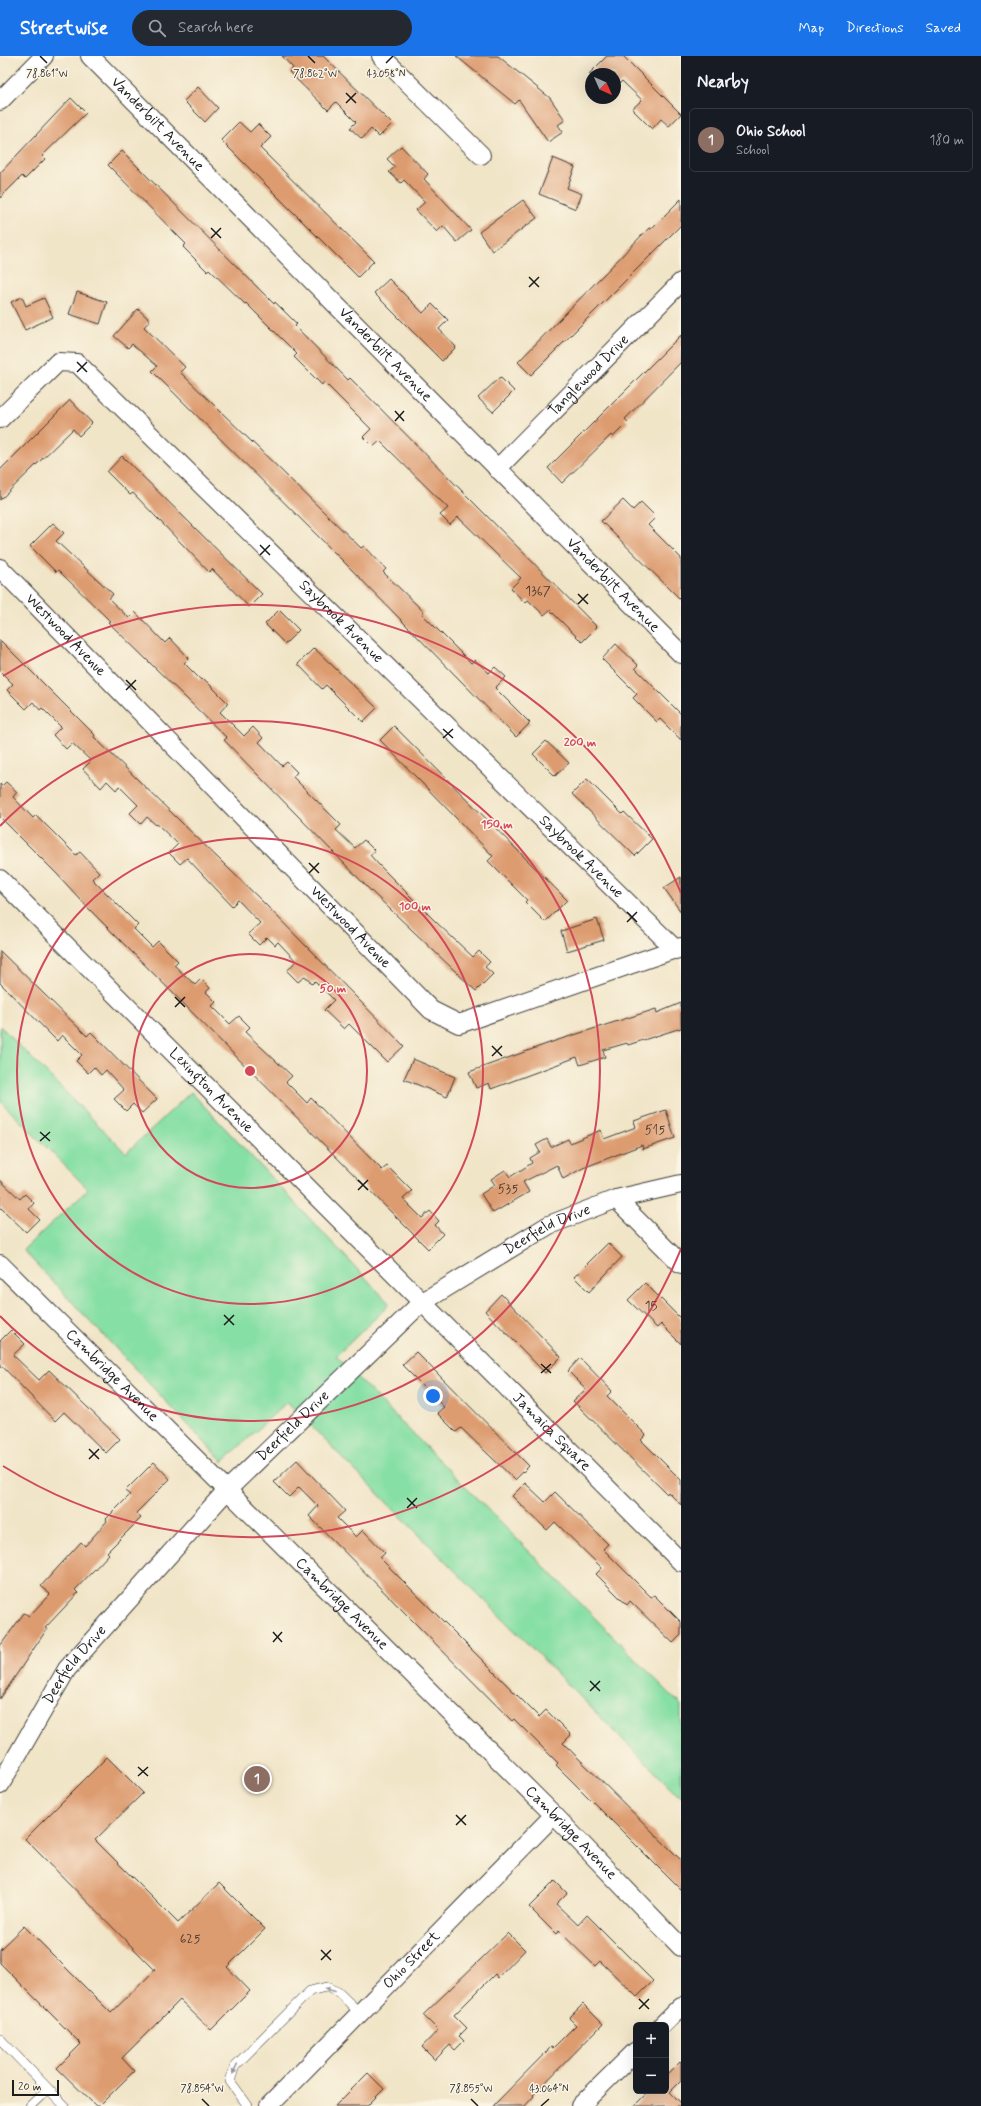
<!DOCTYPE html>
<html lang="en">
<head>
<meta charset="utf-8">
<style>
  :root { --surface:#171b24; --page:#242831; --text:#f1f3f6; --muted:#9ea1a6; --line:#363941; --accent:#1a73e8 }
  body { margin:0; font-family:Mynerve,sans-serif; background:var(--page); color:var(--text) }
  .controls { position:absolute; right:12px; bottom:12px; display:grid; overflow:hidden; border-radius:6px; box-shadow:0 4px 16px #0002 }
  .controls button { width:36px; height:36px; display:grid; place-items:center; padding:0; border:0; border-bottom:1px solid var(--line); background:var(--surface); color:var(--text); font:20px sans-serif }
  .compass { position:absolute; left:585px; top:12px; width:36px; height:36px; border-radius:50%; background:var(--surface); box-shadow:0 4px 16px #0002; rotate:135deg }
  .scale { position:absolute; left:12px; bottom:10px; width:47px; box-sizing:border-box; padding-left:4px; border:2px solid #1c1c1c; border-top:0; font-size:11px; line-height:14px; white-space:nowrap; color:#1c1c1c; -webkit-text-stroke:3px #fcf5e5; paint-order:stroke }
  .you { position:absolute; left:433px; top:1340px; width:14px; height:14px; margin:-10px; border:3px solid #fff; border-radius:50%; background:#1a73e8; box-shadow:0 0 0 6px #1a73e833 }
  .badge { display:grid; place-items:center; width:26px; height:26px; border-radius:50%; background:var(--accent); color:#fff; font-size:13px; font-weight:700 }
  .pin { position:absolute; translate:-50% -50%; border:2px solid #fff; box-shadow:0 1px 4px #0006 }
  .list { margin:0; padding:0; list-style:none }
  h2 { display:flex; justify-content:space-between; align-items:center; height:52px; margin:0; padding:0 16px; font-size:17px }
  h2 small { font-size:13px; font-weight:400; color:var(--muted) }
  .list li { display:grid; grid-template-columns:26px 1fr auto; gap:12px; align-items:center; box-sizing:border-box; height:64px; margin:0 8px 8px; padding:0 8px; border:1px solid var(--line); border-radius:6px }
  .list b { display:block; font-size:15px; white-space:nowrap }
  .list p { margin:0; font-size:13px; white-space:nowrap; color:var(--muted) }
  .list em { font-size:13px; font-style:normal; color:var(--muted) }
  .icon { flex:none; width:22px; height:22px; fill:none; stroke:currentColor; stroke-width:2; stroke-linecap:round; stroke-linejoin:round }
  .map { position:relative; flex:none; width:681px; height:2050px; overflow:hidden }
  header { display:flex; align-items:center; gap:24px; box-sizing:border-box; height:56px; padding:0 20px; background:var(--accent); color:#fff }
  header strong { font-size:19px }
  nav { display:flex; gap:22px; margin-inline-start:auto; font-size:14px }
  .search { width:280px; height:36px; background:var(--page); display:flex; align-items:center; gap:10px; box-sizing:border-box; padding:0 14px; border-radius:22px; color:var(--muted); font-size:15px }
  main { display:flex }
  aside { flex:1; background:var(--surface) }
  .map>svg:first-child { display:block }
</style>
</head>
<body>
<header>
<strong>Streetwise</strong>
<div class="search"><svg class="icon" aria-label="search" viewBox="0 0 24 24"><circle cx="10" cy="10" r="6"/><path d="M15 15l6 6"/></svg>Search here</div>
<nav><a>Map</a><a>Directions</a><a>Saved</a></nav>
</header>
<main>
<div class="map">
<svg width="681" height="2050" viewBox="0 0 681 2050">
  <rect width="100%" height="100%" fill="#fcf5e5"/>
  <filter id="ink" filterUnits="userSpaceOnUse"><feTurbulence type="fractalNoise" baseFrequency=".025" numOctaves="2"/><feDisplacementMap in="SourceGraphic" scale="8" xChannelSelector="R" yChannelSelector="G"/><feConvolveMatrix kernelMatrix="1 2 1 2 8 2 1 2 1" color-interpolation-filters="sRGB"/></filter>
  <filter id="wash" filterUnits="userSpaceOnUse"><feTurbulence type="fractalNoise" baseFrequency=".012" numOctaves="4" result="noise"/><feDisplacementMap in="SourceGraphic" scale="16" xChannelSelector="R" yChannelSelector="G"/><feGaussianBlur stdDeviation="0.9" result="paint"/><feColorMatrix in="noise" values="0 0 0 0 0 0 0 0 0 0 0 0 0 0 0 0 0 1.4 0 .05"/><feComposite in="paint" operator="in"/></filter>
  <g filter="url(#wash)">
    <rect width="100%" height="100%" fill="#f1e5c8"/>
    <path fill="#86dfa4" stroke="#517e60" d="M0,970L126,1097L191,1036L390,1248L336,1300L681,1649V1742L287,1346L223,1406L23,1194L88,1133L0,1045Z"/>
    <g id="blocks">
      <g fill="#dd9b6f">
        <path d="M282,0H323L392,68L379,81L371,73L362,83L350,72L356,66L336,46L328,54L289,16L293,12Z"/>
        <path d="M456,0H498L550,42L565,64L558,69L563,76L548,86L519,44L515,48Z"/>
        <path d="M607,0H623L681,58L669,70L661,63L652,73L632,53L642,44L622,25L615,32V18H589Z"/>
        <path d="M198,31L218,52L205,66L184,45Z"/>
        <path d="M71,42L86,57L42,100L45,103L25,123L22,120L0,142V117Z"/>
        <path d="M239,66L250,76L258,68L271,81L260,92L374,205L358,221L221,84Z"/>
        <path d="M401,90L428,118L424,123L471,174L457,186L443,170L437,176L416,154L425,146L404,124L401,127L389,116L395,111L387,103Z"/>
        <path d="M122,95L274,248L275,246L297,268L295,270L348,324L350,322L597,571L582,586L550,554L544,559L528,544L525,547L511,532L521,522L458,461L450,469L440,459L448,452L380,385L373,391L363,381L371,373L324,326L322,329L294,301L297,298L246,247L245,248L209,213L207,215L183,191L186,188L108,109Z"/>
        <path d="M553,102L575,111L567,132L582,138L576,153L539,138Z"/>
        <path d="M681,143V169L531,319L518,306L649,172L651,173Z"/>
        <path d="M523,144L537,162L492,195L479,176Z"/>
        <path d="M389,223L423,257L432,248L448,264L439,273L456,291L442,305L374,237Z"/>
        <path d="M77,236L107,246L100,268L69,258Z"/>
        <path d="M22,241L26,250L44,242L53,261L25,274L11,246Z"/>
        <path d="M138,253L150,264L144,271L185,311L180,316L361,492L364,490L386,513L383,516L424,556L422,558L471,607L475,604L489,617L495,611L506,621L495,632L530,667L516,681L346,508L152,315L157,310L132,288L128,292L114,280Z"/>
        <path d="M681,279V306L625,363L628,366L613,381L611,379L562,427L548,412Z"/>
        <path d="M500,321L514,335L493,356L478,342Z"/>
        <path d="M70,344L92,367L79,380L73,373L0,444V414Z"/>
        <path d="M122,400L262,538L249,551L212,513L209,516L133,437L130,439L107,416Z"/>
        <path d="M623,444L633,454L641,446L656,461L648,469L681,502V544L601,465Z"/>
        <path d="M53,467L64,477L56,485L113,538L109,543L129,562L135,556L165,587L170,582L189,602L184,607L201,624L203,622L228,647L220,656L244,680L253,671L263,682L259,686L282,710L287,706L297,716L293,721L341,769L336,774L355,792L364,784L375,795L370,799L378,808L437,867L473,901L479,895L490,906L485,911L493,918L476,935L370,834L258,719L224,684L227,682L108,566L110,565L58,514L56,516L30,490Z"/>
        <path d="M279,554L299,574L285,588L265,568Z"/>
        <path d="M0,584L95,679L94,681L264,847L404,990L387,1006L349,968L344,973L324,954L334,944L315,925L312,928L305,920L298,926L287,915L296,905L278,886L275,889L267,881L259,889L248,878L260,867L238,844L232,850L187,802L180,808L169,797L178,788L157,768L156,769L147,761L141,768L130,757L138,749L119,730L116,734L107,725L101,732L83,713L91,705L72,687L66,693L53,679L61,671L42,652L40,654L33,646L26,653L7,634L13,628L0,615Z"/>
        <path d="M616,588L638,609L635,612L681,658V684L660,663L657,666L633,642L637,638L602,603Z"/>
        <path d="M314,592L377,652L363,666L326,629L322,633L298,608Z"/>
        <path d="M394,670L567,844L545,866L525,846L527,844L488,805L493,800L380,684Z"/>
        <path d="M546,685L569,707L555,720L533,698Z"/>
        <path d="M587,723L622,758L624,756L652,783L635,800L572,738Z"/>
        <path d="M6,726L17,736L13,741L33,762L36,759L76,799L80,796L99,816L92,823L138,869L134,873L152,891L158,885L178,905L174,909L195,929L201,923L210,932L206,936L216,946L212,950L230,968L239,960L250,971L245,976L292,1020L286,1026L307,1047L311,1042L382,1114L387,1110L412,1135L403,1143L422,1162L430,1155L439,1165L435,1169L443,1178L428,1193L90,854L57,818L0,761V728L2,730Z"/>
        <path d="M681,821V856L664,832Z"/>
        <path d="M597,863L604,884L567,895L561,875Z"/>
        <path d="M0,895L87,980L91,976L157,1043L142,1057L133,1048L126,1055L114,1043L124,1034L106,1014L101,1019L94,1011L88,1017L76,1005L82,999L62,979L57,985L0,927Z"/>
        <path d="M681,947V972L628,989L627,987L603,994L605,1001L580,1009L577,1001L491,1033L489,1027L476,1032L469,1016L555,985L656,953L657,957Z"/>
        <path d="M413,1003L455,1021L447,1041L404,1023Z"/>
        <path d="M666,1054L675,1082L643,1093L642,1089L583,1112L563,1123L557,1109L523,1126L529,1136L493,1157L481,1138L495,1129L491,1123L505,1114L510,1121L532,1107L530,1102L540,1096L536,1089L547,1083L551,1091L568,1083L570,1087L601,1074L604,1083L636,1071L634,1065Z"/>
        <path d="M0,1124L20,1143L25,1138L34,1147L29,1153L39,1163L26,1176L0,1151Z"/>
        <path d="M608,1187L622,1201L589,1236L574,1221Z"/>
        <path d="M645,1227L681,1263V1288L661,1268L657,1272L628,1244Z"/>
        <path d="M501,1238L561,1301L545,1317L485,1255Z"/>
        <path d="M11,1274L25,1288L13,1299L39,1324L49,1314L120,1383L106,1397L64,1356L55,1365L2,1310L0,1312V1285Z"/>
        <path d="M416,1296L529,1410L515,1424L461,1372L456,1376L437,1357L444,1351L402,1309Z"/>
        <path d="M580,1302L612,1335L607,1340L646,1379L641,1384L681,1424V1449L668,1436L667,1438L573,1345L586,1333L568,1315Z"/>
        <path d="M297,1404L345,1455L337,1462L356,1481L363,1474L385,1497L380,1502L539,1661L546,1654L571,1679L563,1687L681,1804V1834L556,1709L558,1707L514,1663L512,1665L309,1460L318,1450L299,1431L289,1441L274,1426Z"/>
        <path d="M154,1406L170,1423L136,1457L141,1462L107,1496L109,1498L75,1534L78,1537L45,1572L47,1573L0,1643V1590L24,1557L29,1560L50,1538L41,1530L81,1486L85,1490L107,1465L106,1463L130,1439L125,1435Z"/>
        <path d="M525,1427L545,1446L555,1436L608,1488L603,1493L651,1541L654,1539L681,1566V1579L673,1587L630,1545L627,1549L596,1518L602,1512L555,1466L547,1474L512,1440Z"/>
        <path d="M107,1701L143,1737L95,1784L178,1867L219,1827L265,1873L227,1911L250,1935L211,1974L180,1944L122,2002L134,2015L99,2050H96L57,2012L81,1988L0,1907V1893L24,1870L111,1957L155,1914L25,1783Z"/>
        <path d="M555,1825L567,1837L556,1848L578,1869L587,1859L653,1925L637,1941L600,1905L595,1910L559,1875L556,1878L529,1851Z"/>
        <path d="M508,1877L525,1894L498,1922L495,1918L454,1959L467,1972L459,1980L464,1985L455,1994L450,1989L435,2004L422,1991L438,1974L423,1959Z"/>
        <path d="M583,1948L603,1968L533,2039L534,2040L525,2050H493L551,1991L553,1992L576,1969L569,1962Z"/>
        <path d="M681,2005V2025L670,2036L681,2047V2050H634L649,2035H666V2020Z"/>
        <path d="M368,2017L384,2033L367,2050H335Z"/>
      </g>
    </g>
  </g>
  <g filter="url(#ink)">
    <use href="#blocks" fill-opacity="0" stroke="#3c3a36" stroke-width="1"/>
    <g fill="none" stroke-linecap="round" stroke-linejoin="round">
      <g stroke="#3c3a36" stroke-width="10">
        <g id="lane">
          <path d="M0,1983L65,2050"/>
          <path d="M30,2050L48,2033"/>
          <path d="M248,2050L230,2025L235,2010L310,1935L326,1931L338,1936L360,1957"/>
        </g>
      </g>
      <g stroke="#3c3a36" stroke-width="20">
        <g id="street">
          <path id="s1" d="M90,0L681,598"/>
          <path d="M381,0L481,99"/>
          <path d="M0,45L44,0"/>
          <path id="s2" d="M0,363L58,306L77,307L676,894"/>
          <path id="s3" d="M497,413L681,226"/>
          <path id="s4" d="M0,512L431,954L459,968L681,891"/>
          <path id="s5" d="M0,823L681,1506"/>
          <path d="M616,1143L681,1208"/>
          <path id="s6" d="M0,1208L554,1759L681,1891"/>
          <path id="s7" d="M0,1729L67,1613L227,1434L421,1247L549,1169L616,1143L681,1128"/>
          <path d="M662,1969L681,1950"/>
          <path id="s8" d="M269,2050L554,1759"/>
          <path d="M580,2050L636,1995"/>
        </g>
      </g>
      <use href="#lane" stroke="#fff" stroke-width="9"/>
      <use href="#street" stroke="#fff" stroke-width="18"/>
    </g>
    <defs><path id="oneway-solid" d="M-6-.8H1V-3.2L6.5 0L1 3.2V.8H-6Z"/></defs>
    <g fill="#999">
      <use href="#oneway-solid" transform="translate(330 1934) rotate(-162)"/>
      <use href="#oneway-solid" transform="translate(235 2013) rotate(115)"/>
    </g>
  </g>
  <path fill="none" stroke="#1c1c1c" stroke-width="1.5" d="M40,0L47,7M308,0L315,7M386,7L393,0M346,37L356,47M346,47L356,37M211,172L221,182M211,182L221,172M529,221L539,231M529,231L539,221M77,306L87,316M77,316L87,306M395,355L404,365M395,365L404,355M260,489L270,499M260,499L270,489M578,538L588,548M578,548L588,538M126,624L136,634M126,634L136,624M443,673L453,682M443,682L453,673M309,807L319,817M309,817L319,807M627,856L637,866M627,866L637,856M175,941L185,951M175,951L185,941M492,990L502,1000M492,1000L502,990M40,1076L50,1085M40,1085L50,1076M358,1124L368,1134M358,1134L368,1124M224,1259L234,1269M224,1269L234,1259M541,1308L551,1317M541,1317L551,1308M89,1393L99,1403M89,1403L99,1393M407,1442L417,1452M407,1452L417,1442M273,1576L282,1586M273,1586L282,1576M590,1625L600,1635M590,1635L600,1625M138,1711L148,1720M138,1720L148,1711M456,1759L466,1769M456,1769L466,1759M321,1894L331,1904M321,1904L331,1894M639,1943L649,1953M639,1953L649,1943M202,2043L209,2050M471,2043L478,2050M541,2050L549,2043"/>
  <g fill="none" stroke="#d1495b" stroke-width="2">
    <circle cx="250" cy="1015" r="117"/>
    <circle cx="250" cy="1015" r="233"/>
    <path d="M0 770A350 350 0 1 1 0 1260"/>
    <path d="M681 1193A466 466 0 0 1 3 1410M3 620A466 466 0 0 1 681 837"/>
  </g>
  <g text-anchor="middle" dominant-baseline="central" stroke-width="3" stroke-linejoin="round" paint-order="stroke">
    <g font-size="13" fill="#4c3c31">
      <text x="538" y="535">1367</text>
      <text x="655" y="1074">515</text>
      <text x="508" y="1133">535</text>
      <text x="651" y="1250">15</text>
      <text x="190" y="1883">625</text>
    </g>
    <g font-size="15" fill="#1c1c1c" stroke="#fcf5e5">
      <text stroke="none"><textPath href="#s1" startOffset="96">Vanderbilt Avenue</textPath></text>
      <text stroke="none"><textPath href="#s1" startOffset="420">Vanderbilt Avenue</textPath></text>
      <text stroke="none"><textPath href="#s3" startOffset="131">Tanglewood Drive</textPath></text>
      <text stroke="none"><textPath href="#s1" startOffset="744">Vanderbilt Avenue</textPath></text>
      <text stroke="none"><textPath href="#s2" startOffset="470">Saybrook Avenue</textPath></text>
      <text stroke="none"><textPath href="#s4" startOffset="94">Westwood Avenue</textPath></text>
      <text stroke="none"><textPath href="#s2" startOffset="806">Saybrook Avenue</textPath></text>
      <text stroke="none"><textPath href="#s4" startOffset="502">Westwood Avenue</textPath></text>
      <text stroke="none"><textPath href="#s5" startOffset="299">Lexington Avenue</textPath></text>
      <text stroke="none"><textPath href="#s7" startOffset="790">Deerfield Drive</textPath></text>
      <text stroke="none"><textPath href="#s6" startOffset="158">Cambridge Avenue</textPath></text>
      <text stroke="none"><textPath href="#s7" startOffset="466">Deerfield Drive</textPath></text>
      <text stroke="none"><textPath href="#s5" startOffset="781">Jamaica Square</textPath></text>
      <text stroke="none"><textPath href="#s6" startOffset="482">Cambridge Avenue</textPath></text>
      <text stroke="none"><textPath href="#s7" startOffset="142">Deerfield Drive</textPath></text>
      <text stroke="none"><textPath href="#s6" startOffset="806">Cambridge Avenue</textPath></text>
      <text stroke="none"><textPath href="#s8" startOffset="204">Ohio Street</textPath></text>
    </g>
  </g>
  <g font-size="10" text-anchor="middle" fill="#1c1c1c" stroke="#fcf5e5" stroke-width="3" stroke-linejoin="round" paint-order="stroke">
    <text x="47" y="21">78.861°W</text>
    <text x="315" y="21">78.862°W</text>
    <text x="386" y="21">43.058°N</text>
    <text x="202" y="2036">78.854°W</text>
    <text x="471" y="2036">78.855°W</text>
    <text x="549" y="2036">43.064°N</text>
  </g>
  <circle cx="250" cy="1015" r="6" fill="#d1495b" stroke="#fcf5e5" stroke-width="2"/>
  <g font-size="12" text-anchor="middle" font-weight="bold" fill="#d1495b" stroke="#fcf5e5" stroke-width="3" stroke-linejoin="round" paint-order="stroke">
    <text x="580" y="690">200 m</text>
    <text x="497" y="772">150 m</text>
    <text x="415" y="854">100 m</text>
    <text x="333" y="936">50 m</text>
  </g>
</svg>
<div class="controls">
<button>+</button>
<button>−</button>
</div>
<svg class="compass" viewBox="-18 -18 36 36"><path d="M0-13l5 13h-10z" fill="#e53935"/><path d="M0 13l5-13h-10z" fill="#9ea1a6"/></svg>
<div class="scale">20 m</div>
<div class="you"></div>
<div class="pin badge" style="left:257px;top:1723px;background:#8d6e63">1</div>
</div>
<aside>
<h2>Nearby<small></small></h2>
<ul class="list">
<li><span class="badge" style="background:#8d6e63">1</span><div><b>Ohio School</b><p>School</p></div><em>180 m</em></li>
</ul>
</aside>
</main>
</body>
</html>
